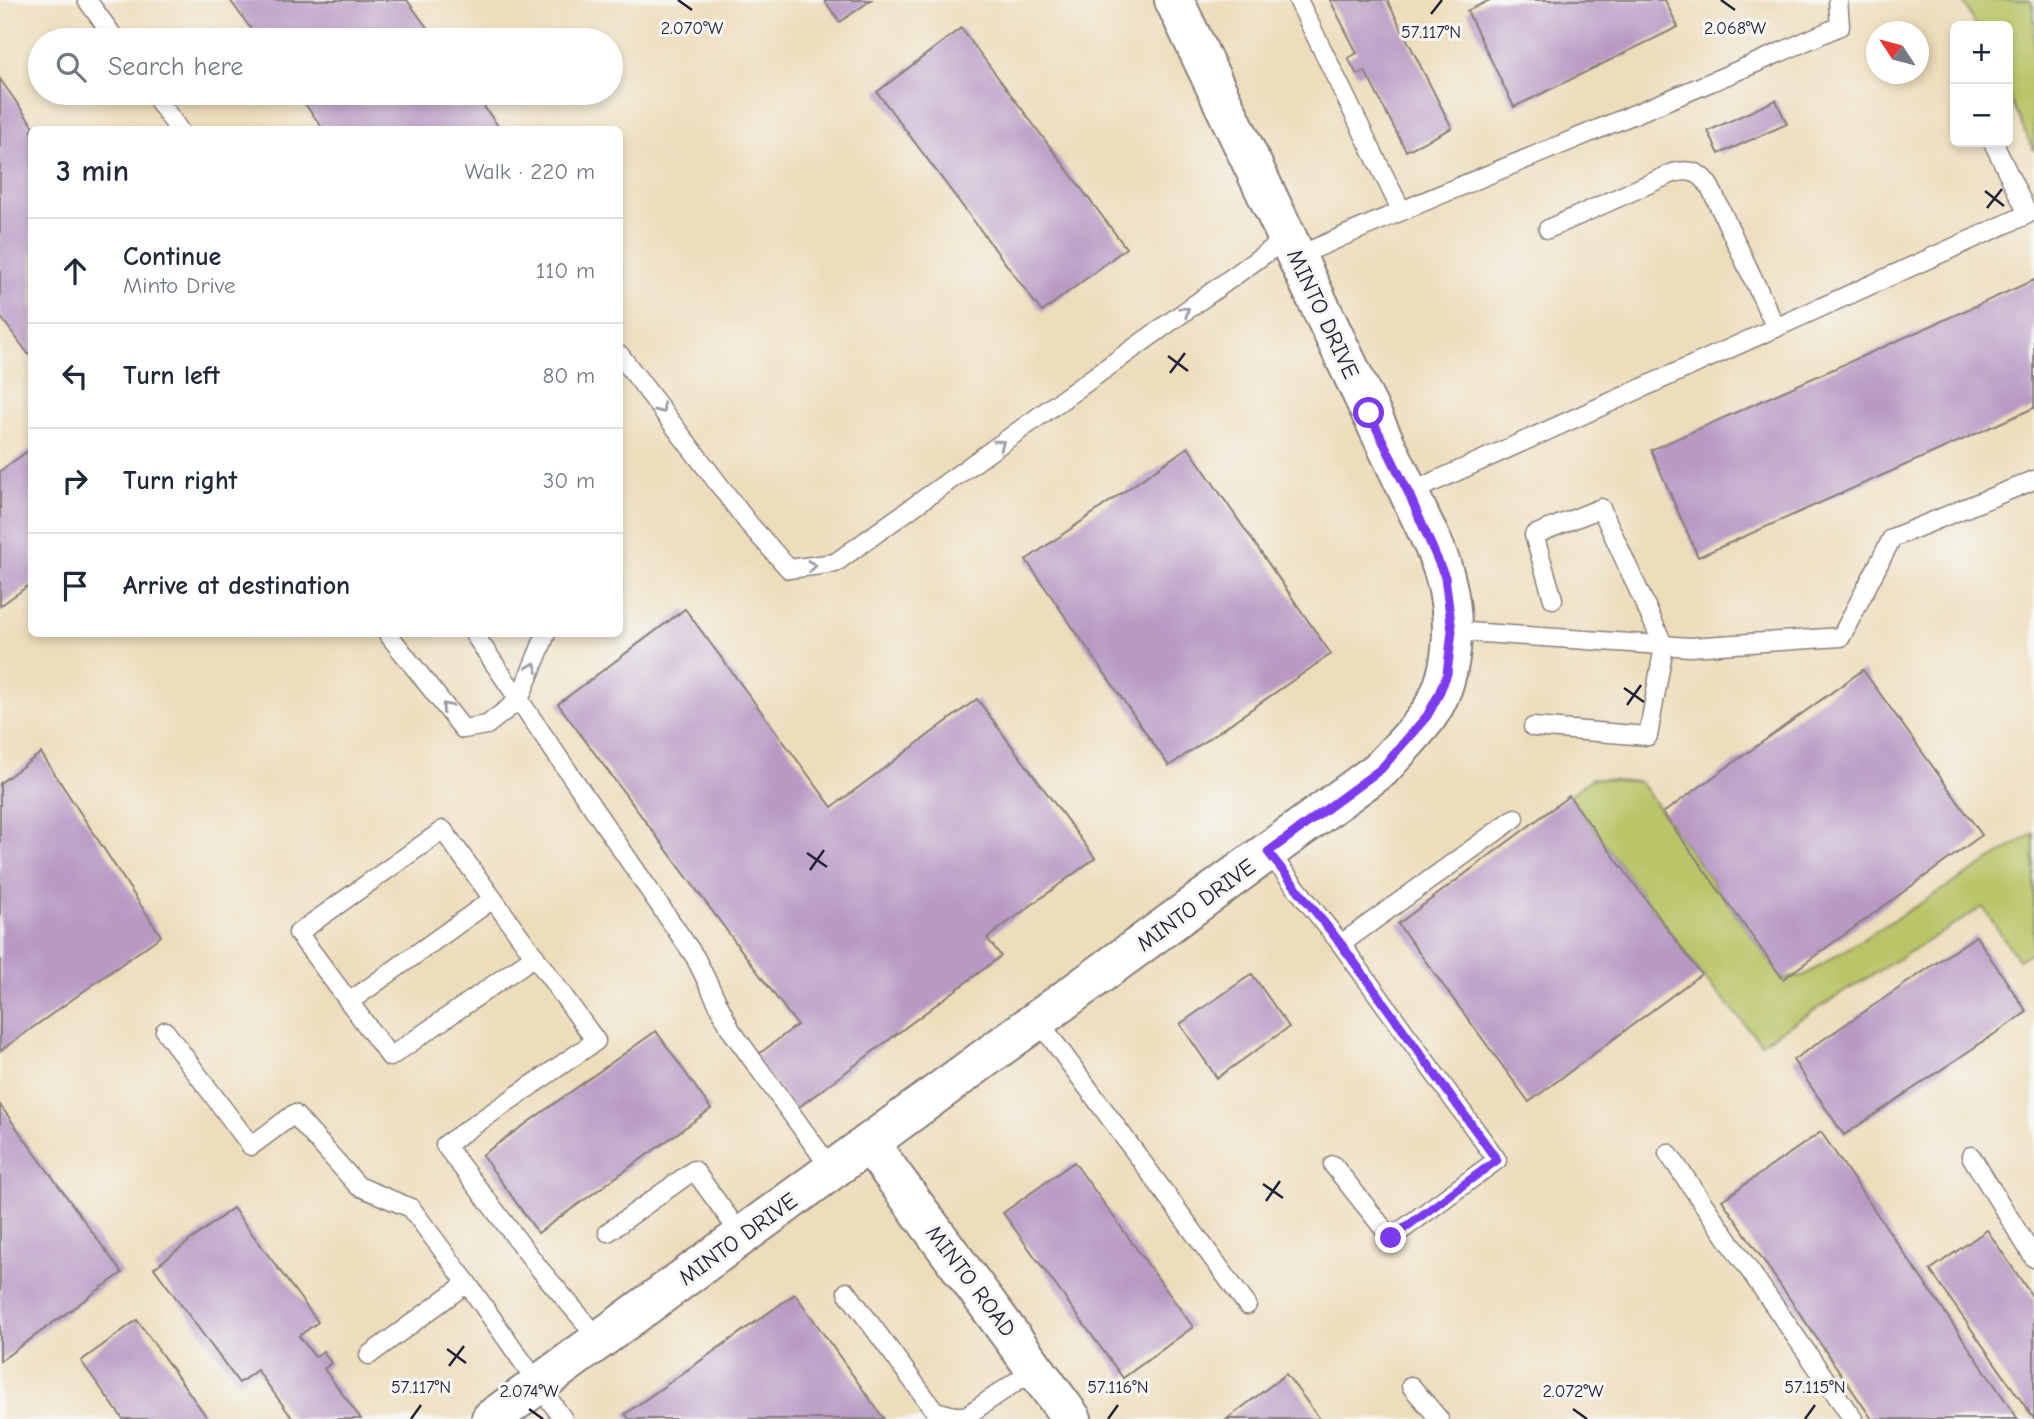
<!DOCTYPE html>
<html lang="en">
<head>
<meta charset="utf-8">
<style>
  :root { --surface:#fff; --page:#f2f2f3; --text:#1f2937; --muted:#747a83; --line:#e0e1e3 }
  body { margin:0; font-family:"Comic Neue",sans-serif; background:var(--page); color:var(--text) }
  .controls { position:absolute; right:21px; top:21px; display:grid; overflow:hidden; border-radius:10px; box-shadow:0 4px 10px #0003 }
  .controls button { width:63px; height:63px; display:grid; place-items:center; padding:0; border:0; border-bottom:2px solid var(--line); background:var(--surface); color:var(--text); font:35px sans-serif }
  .compass { position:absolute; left:1866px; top:21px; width:63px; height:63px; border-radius:50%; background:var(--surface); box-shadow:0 4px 10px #0003; rotate:306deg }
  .stop { position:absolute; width:21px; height:21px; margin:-16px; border:5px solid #7c3aed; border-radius:50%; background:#fff }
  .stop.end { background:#7c3aed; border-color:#fff; box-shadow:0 2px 7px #0008 }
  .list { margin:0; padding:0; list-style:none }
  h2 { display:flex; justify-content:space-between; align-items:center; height:91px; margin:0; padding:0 28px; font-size:30px }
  h2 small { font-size:23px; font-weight:400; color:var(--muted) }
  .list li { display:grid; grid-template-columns:46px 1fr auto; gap:21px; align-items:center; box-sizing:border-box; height:105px; padding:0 28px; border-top:2px solid var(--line) }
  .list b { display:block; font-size:26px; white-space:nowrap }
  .list p { margin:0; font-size:23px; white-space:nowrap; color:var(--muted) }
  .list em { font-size:23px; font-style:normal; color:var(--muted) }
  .icon { flex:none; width:38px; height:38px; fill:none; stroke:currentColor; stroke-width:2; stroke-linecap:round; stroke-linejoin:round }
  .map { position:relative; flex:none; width:2034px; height:1419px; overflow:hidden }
  .search { position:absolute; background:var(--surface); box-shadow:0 4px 10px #0003; left:28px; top:28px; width:595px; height:77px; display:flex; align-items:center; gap:18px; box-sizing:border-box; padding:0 24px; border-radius:38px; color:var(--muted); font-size:26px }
  .panel { position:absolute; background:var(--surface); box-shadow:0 4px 10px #0003; left:28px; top:126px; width:595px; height:511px; border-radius:10px }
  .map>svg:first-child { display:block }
</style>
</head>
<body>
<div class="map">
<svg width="2034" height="1419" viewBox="0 0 2034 1419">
  <rect width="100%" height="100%" fill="#f6f6f2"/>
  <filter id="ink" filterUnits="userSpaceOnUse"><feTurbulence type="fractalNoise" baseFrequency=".0143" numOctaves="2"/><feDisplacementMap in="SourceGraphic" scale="14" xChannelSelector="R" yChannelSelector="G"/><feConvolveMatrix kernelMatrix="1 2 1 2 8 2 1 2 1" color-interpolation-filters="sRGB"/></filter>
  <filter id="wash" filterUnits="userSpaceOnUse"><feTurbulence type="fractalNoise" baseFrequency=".00686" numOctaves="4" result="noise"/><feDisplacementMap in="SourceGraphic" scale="28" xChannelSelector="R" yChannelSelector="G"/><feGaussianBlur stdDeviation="1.57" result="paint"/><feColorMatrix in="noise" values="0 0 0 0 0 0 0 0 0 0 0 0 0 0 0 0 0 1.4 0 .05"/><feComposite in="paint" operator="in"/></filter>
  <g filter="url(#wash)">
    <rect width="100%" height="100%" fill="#edb"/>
    <g fill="#b9c567" stroke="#6e7451" stroke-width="2">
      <path d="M1963,0H2030L2034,8V151L2008,95V26H1975Z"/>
      <path d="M1592,778L1640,782L1783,979L1803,976L2034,833V951L2018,960L1983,907L1761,1043L1701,974L1569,796Z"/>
    </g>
    <g id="blocks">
      <g fill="#b899c4">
        <path d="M230,0H407L436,40H259Z"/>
        <path d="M824,0H871L840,22Z"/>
        <path d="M1330,0H1387L1452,128L1406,151L1365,71L1357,75L1348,58L1357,53Z"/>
        <path d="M1490,0H1665L1678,27L1514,107L1467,11Z"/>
        <path d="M961,28L1126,248L1042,312L877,92Z"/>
        <path d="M0,79L36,130H32V359L0,316Z"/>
        <path d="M297,93H474L501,130H324Z"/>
        <path d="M1776,100L1787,124L1719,154L1708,131Z"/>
        <path d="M2034,280V408L1698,557L1651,450Z"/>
        <path d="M1188,447L1331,654L1169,766L1026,560Z"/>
        <path d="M32,448V583L0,606V471Z"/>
        <path d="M685,609L832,807L977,699L1095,858L987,938L1001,956L795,1110L755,1057L797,1025L558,704Z"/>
        <path d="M1863,670L1982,835L1783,979L1663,813Z"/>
        <path d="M41,753L161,936L0,1051V783Z"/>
        <path d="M1569,796L1701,974L1529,1102L1398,924Z"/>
        <path d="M1976,936L2027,1012L1844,1135L1793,1060Z"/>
        <path d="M1252,974L1289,1027L1217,1078L1180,1024Z"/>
        <path d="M656,1031L711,1109L538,1233L482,1155Z"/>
        <path d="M0,1105L122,1273L0,1361Z"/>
        <path d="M1821,1132L2018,1419H1872L1722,1200Z"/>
        <path d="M1074,1162L1193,1327L1123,1378L1003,1213Z"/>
        <path d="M233,1208L318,1322L299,1336L315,1357L323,1351L331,1363L324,1369L361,1419H293L257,1370L239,1383L154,1268Z"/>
        <path d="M1987,1230L2034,1299V1419L1930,1270Z"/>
        <path d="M795,1294L884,1419H629L625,1414Z"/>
        <path d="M137,1320L208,1419H123L81,1361Z"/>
        <path d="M1286,1374L1320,1419H1227Z"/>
      </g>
    </g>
  </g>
  <g filter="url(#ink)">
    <use href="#blocks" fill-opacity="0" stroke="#88807b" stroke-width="2"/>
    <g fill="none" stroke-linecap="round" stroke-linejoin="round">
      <g stroke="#88807b" stroke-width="21">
        <g id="lane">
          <path d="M87,0L116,40"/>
          <path d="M1298,0L1401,210"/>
          <path d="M153,93L179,130"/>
          <path d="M1548,229L1673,173C1692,168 1703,173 1712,191L1776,328"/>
          <path d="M1296,257C1476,176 1661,107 1840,26L1838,0"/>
          <path d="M620,355L749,524L789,569L835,563L1287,238"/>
          <path d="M1409,493L2028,214L1993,142"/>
          <path d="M1452,631L1690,647L1841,637L1892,538L2034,480"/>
          <path d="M388,634L463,729L487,725L519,700L546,634"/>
          <path d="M474,634L695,957L731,1030L832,1170"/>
          <path d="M1533,727L1648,736L1664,646L1601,508L1534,535L1553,599"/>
          <path d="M1268,852L1341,944L1497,1160L1391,1238L1333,1165"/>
          <path d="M1341,944L1515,818"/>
          <path d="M535,956L390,1057L298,933L443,830L596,1041L445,1145L538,1267L600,1340"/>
          <path d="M349,1002L493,899"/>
          <path d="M1038,1020L1247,1305"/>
          <path d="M165,1031L251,1146L294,1114L358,1186L411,1208L467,1283L563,1419"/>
          <path d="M1668,1153L1853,1419"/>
          <path d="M1971,1156L2034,1258"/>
          <path d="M608,1232L694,1170L742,1236"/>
          <path d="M847,1292L935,1411L954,1416H966L1036,1368"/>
          <path d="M369,1355L467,1283"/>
          <path d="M1411,1386L1439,1419"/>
        </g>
      </g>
      <g stroke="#88807b" stroke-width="42">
        <g id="secondary">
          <path d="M869,1143L1072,1419"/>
          <path d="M491,1419L1381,769C1396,752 1414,735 1427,717C1455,678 1457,622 1445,577C1438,550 1421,520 1409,493L1174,0"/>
        </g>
      </g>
      <use href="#lane" stroke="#fff" stroke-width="18"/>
      <use href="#secondary" stroke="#fff" stroke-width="38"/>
    </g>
    <defs><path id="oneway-chevron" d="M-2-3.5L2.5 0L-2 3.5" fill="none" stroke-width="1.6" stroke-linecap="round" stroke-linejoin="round" transform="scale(1.75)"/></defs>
    <g stroke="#9c9ca7">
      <use href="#oneway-chevron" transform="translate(1185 311) rotate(-36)"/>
      <use href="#oneway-chevron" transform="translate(661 409) rotate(53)"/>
      <use href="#oneway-chevron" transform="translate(1000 444) rotate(-36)"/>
      <use href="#oneway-chevron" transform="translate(812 566) rotate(-8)"/>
      <use href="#oneway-chevron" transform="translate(533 667) rotate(-68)"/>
      <use href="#oneway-chevron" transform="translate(446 707) rotate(-129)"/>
    </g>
  </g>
  <g fill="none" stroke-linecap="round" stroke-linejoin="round" filter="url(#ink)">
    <path stroke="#7c3aed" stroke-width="9" d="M1369,413L1409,494L1445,577L1452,631L1447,674L1438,696L1427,716L1381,769L1268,852L1341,944L1497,1160L1391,1238"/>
  </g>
  <path fill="none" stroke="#22223b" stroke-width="2.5" d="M678,0L692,10M1721,0L1735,10M1431,14L1442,0M1985,191L2004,206M1987,208L2002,189M1168,356L1188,371M1170,373L1185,353M1624,688L1644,702M1627,705L1641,685M807,853L827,867M810,870L824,850M1263,1184L1283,1198M1266,1201L1280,1181M447,1349L466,1363M449,1366L464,1346M529,1409L543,1419M1573,1409L1587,1419M411,1419L421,1405M1108,1419L1118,1405M1805,1419L1815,1405"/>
  <g text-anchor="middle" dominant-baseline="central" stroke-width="6" stroke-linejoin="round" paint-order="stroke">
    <g font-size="23" fill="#22223b" stroke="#f6f6f2">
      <text transform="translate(1323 314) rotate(65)">MINTO DRIVE</text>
      <text transform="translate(1196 905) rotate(-36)">MINTO DRIVE</text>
      <text transform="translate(738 1239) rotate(-36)">MINTO DRIVE</text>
      <text transform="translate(971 1281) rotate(53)">MINTO ROAD</text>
    </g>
  </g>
  <g font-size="18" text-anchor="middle" fill="#22223b" stroke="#f6f6f2" stroke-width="6" stroke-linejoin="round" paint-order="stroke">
    <text x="1735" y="34">2.068°W</text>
    <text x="692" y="34">2.070°W</text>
    <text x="1431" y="38">57.117°N</text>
    <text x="421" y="1393">57.117°N</text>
    <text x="1118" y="1393">57.116°N</text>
    <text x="1815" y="1393">57.115°N</text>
    <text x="529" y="1397">2.074°W</text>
    <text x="1573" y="1397">2.072°W</text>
  </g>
</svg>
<div class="controls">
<button>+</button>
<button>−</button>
</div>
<svg class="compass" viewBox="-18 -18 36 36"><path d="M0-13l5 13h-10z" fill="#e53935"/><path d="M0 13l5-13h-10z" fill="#747a83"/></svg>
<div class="stop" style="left:1369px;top:413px"></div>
<div class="stop end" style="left:1391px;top:1238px"></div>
<div class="search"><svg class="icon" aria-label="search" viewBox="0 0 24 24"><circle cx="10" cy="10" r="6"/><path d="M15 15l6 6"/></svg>Search here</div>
<section class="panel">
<h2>3 min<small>Walk · 220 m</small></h2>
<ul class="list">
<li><svg class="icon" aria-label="ahead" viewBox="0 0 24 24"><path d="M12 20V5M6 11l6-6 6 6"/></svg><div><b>Continue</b><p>Minto Drive</p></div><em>110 m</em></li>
<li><svg class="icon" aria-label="left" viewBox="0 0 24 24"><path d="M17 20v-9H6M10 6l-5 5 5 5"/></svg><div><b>Turn left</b></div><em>80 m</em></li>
<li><svg class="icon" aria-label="right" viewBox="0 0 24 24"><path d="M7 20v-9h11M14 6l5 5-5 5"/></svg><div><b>Turn right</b></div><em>30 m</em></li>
<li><svg class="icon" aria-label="arrive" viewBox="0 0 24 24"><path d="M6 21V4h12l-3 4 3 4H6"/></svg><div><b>Arrive at destination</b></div></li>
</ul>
</section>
</div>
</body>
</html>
